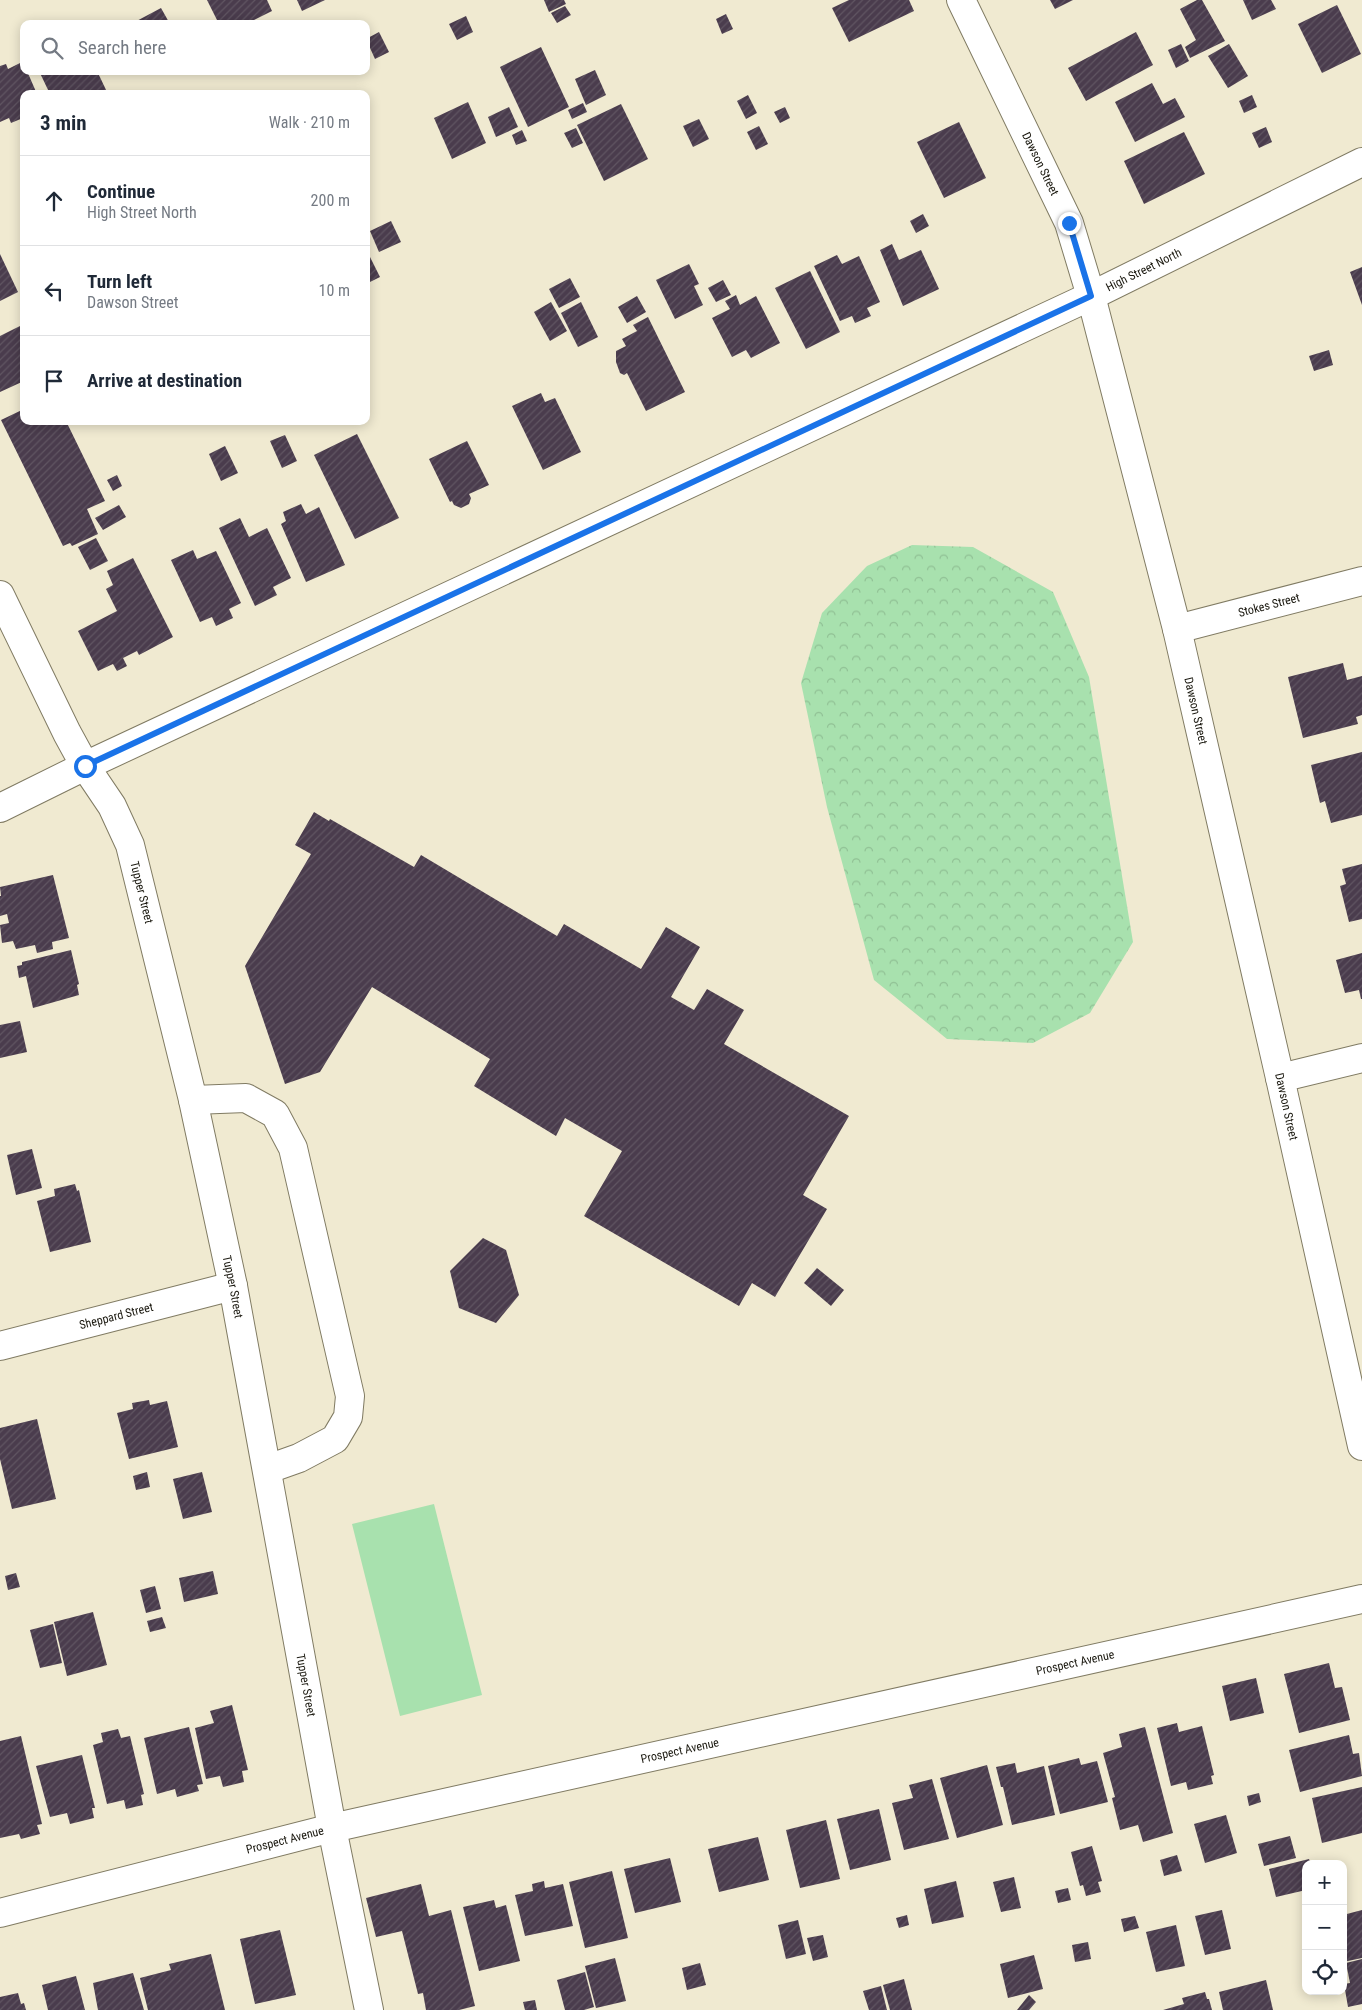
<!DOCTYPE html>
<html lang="en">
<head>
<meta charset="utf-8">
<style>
  :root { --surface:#fff; --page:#f2f2f3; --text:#1f2937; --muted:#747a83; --line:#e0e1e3 }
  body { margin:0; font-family:"Roboto Condensed",sans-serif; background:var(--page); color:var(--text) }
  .controls { position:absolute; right:15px; bottom:15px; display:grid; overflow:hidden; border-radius:10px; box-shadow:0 2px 12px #0003 }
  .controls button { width:45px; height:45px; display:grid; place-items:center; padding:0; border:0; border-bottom:1px solid var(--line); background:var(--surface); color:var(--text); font:25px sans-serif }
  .stop { position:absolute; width:15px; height:15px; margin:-11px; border:4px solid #1a73e8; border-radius:50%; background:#fff }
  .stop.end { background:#1a73e8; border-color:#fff; box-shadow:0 1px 5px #0008 }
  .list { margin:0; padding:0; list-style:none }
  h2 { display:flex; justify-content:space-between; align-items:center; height:65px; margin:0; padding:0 20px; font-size:21px }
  h2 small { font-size:16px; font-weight:400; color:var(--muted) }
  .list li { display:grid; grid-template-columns:32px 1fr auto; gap:15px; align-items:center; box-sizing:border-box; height:90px; padding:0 20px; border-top:1px solid var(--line) }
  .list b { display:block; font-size:19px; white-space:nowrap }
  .list p { margin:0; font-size:16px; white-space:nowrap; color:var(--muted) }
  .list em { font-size:16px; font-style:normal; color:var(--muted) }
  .icon { flex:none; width:28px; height:28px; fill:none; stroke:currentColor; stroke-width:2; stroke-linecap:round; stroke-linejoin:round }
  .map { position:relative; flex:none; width:1362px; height:2010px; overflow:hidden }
  .search { position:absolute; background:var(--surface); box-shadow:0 2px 12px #0003; left:20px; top:20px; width:350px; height:55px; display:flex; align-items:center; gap:12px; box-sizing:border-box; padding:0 18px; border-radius:10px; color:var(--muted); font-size:19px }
  .panel { position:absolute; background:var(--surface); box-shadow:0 2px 12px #0003; left:20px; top:90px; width:350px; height:335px; border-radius:10px }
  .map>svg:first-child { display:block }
</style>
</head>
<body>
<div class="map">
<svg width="1362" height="2010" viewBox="0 0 1362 2010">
  <defs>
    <pattern id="park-crowns" width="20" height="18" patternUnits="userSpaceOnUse" patternTransform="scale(1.25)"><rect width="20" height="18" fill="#a8e1ae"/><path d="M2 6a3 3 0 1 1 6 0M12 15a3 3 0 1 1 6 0" fill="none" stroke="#90c094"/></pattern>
    <pattern id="building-hatch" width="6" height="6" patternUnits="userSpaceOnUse" patternTransform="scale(1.25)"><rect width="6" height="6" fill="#4a3c4d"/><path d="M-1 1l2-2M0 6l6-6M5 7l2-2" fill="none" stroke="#605562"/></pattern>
  </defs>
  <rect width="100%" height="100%" fill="#f0ead1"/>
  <path fill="#a8e1ae" d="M434,1504L482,1695L400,1716L352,1524Z"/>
  <path fill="url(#park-crowns)" d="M912,545L973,547L1053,592L1089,677L1133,942L1090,1013L1033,1043L947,1039L874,980L827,807L801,683L822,613L867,566Z"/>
  <g fill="url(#building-hatch)">
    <path d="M207,0H267L272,11L246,24H219Z"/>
    <path d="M297,0H325L302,11Z"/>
    <path d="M544,0H564L566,4L549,12Z"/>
    <path d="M849,0H909L914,11L849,42L832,8Z"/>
    <path d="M1050,0H1073L1055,9Z"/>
    <path d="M1197,0H1202L1225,41L1190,58L1185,47L1196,40L1180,9Z"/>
    <path d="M1243,0H1271L1276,9L1252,20Z"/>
    <path d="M1337,5L1361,54L1322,73L1298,24Z"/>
    <path d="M565,6L571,15L557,23L551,13Z"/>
    <path d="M161,8L170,24H131Z"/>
    <path d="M726,14L733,29L722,34L716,19Z"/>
    <path d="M466,16L473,32L457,40L449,24Z"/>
    <path d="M379,32L389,52L375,59L366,39Z"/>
    <path d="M1136,32L1153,65L1086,101L1068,68Z"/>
    <path d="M1181,44L1189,61L1176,68L1168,50Z"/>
    <path d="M1229,44L1248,76L1228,88L1208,56Z"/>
    <path d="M541,47L569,107L528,127L500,67Z"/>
    <path d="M22,62L24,71H27L37,94H24V110L20,112L23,118L11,123L9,118L0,122V66L6,64L8,69Z"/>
    <path d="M595,70L606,95L586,105L575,79Z"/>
    <path d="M39,71H97L108,94H50Z"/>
    <path d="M1152,83L1163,104L1175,98L1185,117L1135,142L1115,102Z"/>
    <path d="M748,95L757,113L746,119L737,101Z"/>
    <path d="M1252,95L1257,107L1244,113L1239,101Z"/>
    <path d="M468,102L486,143L452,159L434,118Z"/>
    <path d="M583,103L587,112L572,119L568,110Z"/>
    <path d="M621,104L648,159L604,181L577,125Z"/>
    <path d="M509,107L518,127L496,137L488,117Z"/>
    <path d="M785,107L790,118L780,123L774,112Z"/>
    <path d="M699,119L709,139L693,147L683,126Z"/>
    <path d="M959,122L986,178L944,198L917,142Z"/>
    <path d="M759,126L768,144L756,150L747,132Z"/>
    <path d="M1266,127L1272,142L1259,148L1252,133Z"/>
    <path d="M576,128L583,143L572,148L564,133Z"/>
    <path d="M522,130L527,141L516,145L512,135Z"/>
    <path d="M1184,132L1205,174L1144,204L1124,161Z"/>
    <path d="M923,214L929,226L916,233L910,221Z"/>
    <path d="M391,221L401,242L379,252L370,231Z"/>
    <path d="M892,244L899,260L921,250L939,289L903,306L880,250Z"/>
    <path d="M366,249L380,277L366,284Z"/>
    <path d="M0,254L18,292L0,301Z"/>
    <path d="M837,255L842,264L859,256L880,302L867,308L871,316L855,323L852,316L840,321L814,266Z"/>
    <path d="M689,264L699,284L694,286L703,305L675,319L656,280Z"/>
    <path d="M1362,267V305L1350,272Z"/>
    <path d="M810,271L840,332L806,349L775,288Z"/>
    <path d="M570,278L580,297L559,308L549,289Z"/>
    <path d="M723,280L731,295L716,302L708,288Z"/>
    <path d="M736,295L740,305L756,296L780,343L751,358L746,350L732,357L712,318L730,309L725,301Z"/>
    <path d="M637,296L646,312L627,323L618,307Z"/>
    <path d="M551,302L567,331L550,341L534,312Z"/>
    <path d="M581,302L598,337L578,347L561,313Z"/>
    <path d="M648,317L685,392L646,411L627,373L624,375L620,373L616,362V351L626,346L622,339L637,331L633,325Z"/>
    <path d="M24,324V381L0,392V336Z"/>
    <path d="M1329,350L1333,365L1314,371L1309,356Z"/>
    <path d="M541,393L545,402L555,398L581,452L543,470L512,406Z"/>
    <path d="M24,409V421H66L105,501L87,509L98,534L72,546L70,543L63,546L1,420Z"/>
    <path d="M357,434L399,518L355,539L314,455Z"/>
    <path d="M285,435L297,461L282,468L270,441Z"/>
    <path d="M467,441L489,485L469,494L471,498L469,504L461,508L454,505L452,501L450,502L429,459Z"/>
    <path d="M225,446L238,473L221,481L209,454Z"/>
    <path d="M117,475L122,486L113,491L107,480Z"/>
    <path d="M301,504L306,514L319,507L345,565L306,582L281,524L286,521L283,512Z"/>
    <path d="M119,505L126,517L103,530L95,518Z"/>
    <path d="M240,518L249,537L267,528L291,578L273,587L277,595L255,606L219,528Z"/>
    <path d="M96,538L108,561L90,570L78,547Z"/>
    <path d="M193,550L197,559L216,551L241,603L229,609L233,618L216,626L212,617L200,622L171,560Z"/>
    <path d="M133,558L173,637L139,655L137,651L123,658L127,666L117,671L113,664L98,671L78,631L117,611L106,589L113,585L107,571Z"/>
    <path d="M1343,663L1347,680L1362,676V715L1356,717L1358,724L1303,738L1288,677Z"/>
    <path d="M1362,752V815L1331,823L1325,801L1320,803L1311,765Z"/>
    <path d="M314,812L329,821L330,819L414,867L421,855L557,936L564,924L641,969L666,927L700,947L671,997L694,1010L707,989L744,1010L724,1044L849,1116L803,1195L827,1209L775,1297L752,1283L739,1306L584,1216L622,1151L565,1118L556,1136L474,1086L490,1059L372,987L320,1072L285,1084L245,966L311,854L295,845Z"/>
    <path d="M1362,864V919L1349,922L1340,886L1346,884L1342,869Z"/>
    <path d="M53,875L69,938L52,942L53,949L37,953L35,945L16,949L13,941L2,943L0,925L9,923L7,914L0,916V896H1L0,887Z"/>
    <path d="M71,950L79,984L77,985L79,995L33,1008L26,976L19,978L17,966L22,965V962Z"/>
    <path d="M1362,953V999H1361L1359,990L1345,993L1336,960Z"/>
    <path d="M20,1021L27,1052L0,1058V1025Z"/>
    <path d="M32,1149L42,1188L16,1195L7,1155Z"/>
    <path d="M75,1184L77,1191L79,1190L91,1242L50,1252L37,1201L55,1196L54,1189Z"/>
    <path d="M483,1238L506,1250L519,1295L496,1323L459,1308L450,1271Z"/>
    <path d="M817,1268L844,1290L831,1306L804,1283Z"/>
    <path d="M149,1400L150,1405L167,1401L178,1447L129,1459L117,1413L133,1409L132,1403Z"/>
    <path d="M37,1419L56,1499L12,1509L0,1459V1428Z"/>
    <path d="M147,1472L150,1487L136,1490L133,1476Z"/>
    <path d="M202,1472L212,1512L183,1519L173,1479Z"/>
    <path d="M213,1571L218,1594L184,1602L179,1578Z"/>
    <path d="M16,1573L20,1587L8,1590L5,1576Z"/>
    <path d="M155,1586L161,1609L146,1613L140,1590Z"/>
    <path d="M93,1612L107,1665L67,1676L54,1622Z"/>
    <path d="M162,1617L166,1628L150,1632L147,1621Z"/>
    <path d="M53,1624L62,1663L40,1668L30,1630Z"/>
    <path d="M1329,1663L1335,1688L1342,1687L1350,1720L1299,1733L1284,1674Z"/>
    <path d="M1256,1678L1264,1713L1230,1721L1222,1686Z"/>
    <path d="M232,1705L248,1770L242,1771L244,1782L223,1787L220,1776L206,1779L195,1728L214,1723L210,1711Z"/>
    <path d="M1177,1723L1179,1732L1202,1726L1214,1775L1211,1776L1213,1784L1188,1790L1186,1782L1171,1786L1157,1728Z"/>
    <path d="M189,1727L203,1784L197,1785L199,1791L177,1797L175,1789L157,1794L144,1738Z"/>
    <path d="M1145,1727L1173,1833L1143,1842L1138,1825L1120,1830L1112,1798L1115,1797L1103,1753L1122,1747L1119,1734Z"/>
    <path d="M118,1729L121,1738L130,1736L144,1794L141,1795L143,1805L126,1809L124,1800L107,1804L93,1745L103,1742L101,1733Z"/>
    <path d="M1349,1735L1353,1754L1359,1753L1362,1776L1300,1792L1289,1750Z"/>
    <path d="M21,1736L42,1824L37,1825L40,1834L21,1839L19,1834L0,1838V1741Z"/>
    <path d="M82,1755L95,1808H92L94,1818L70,1824L67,1813L50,1817L36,1766Z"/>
    <path d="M1079,1758L1081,1765L1097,1761L1108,1802L1060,1814L1048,1766Z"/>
    <path d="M1015,1763L1017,1773L1044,1766L1055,1815L1012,1825L1003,1787H1001L996,1767Z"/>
    <path d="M987,1765L1003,1825L957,1838L940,1778Z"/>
    <path d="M932,1779L949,1839L904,1850L892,1803L913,1798L909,1785Z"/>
    <path d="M1362,1787V1833L1322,1843L1312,1798Z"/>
    <path d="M1259,1793L1261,1802L1249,1806L1247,1796Z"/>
    <path d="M879,1809L891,1860L850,1870L837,1819Z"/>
    <path d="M1226,1815L1237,1853L1205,1863L1194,1824Z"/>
    <path d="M826,1820L840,1879L800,1888L786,1830Z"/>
    <path d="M1290,1836L1296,1858L1264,1866L1258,1844Z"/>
    <path d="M758,1837L769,1880L719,1892L708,1849Z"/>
    <path d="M1092,1846L1102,1881L1098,1882L1101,1892L1086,1896L1083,1885L1080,1886L1071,1852Z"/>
    <path d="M1177,1855L1182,1871L1164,1876L1160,1860Z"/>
    <path d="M670,1858L681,1902L635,1913L624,1869Z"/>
    <path d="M1309,1859L1311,1864H1306V1890L1276,1897L1269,1869Z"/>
    <path d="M612,1871L628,1938L585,1948L569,1882Z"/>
    <path d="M1014,1877L1021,1908L1001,1912L993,1882Z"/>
    <path d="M544,1881L545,1888L563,1884L573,1926L525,1936L515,1895L533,1891L532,1884Z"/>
    <path d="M956,1881L964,1917L932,1924L924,1889Z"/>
    <path d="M421,1884L429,1916L451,1910L475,2006L459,2010H426L423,1993L418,1994L402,1931L376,1937L366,1898Z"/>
    <path d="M1068,1888L1071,1900L1058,1903L1055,1891Z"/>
    <path d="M494,1900L496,1908L506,1905L520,1961L479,1971L463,1907Z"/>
    <path d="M1222,1910L1231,1949L1205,1955L1195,1916Z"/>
    <path d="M1362,1910V1958L1343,1962V1915Z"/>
    <path d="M907,1915L909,1925L899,1928L896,1918Z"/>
    <path d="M1135,1916L1139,1928L1124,1932L1121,1919Z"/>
    <path d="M798,1920L806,1954L786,1959L778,1925Z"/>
    <path d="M1176,1925L1185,1966L1156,1972L1146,1932Z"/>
    <path d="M280,1930L296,1995L255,2004L240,1939Z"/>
    <path d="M823,1935L828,1957L813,1961L807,1938Z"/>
    <path d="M1088,1942L1091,1959L1075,1962L1072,1945Z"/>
    <path d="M211,1954L225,2010H148L140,1978L171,1970L169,1964Z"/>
    <path d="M1034,1955L1043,1989L1008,1998L1000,1964Z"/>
    <path d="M615,1958L626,2001L596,2008L585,1966Z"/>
    <path d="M1362,1959V2004L1348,2007L1344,1984L1350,1983L1346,1963Z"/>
    <path d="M700,1963L706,1985L687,1990L682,1968Z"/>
    <path d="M585,1972L594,2007L584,2010H565L557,1980Z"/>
    <path d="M133,1973L144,2010H98L93,1983Z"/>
    <path d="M76,1976L85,2010H48L42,1985Z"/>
    <path d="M904,1979L912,2010H890L883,1985Z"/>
    <path d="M1266,1980L1273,2010H1223L1219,1992Z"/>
    <path d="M881,1986L887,2010H869L863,1991Z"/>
    <path d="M1205,1992L1207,1999H1209L1212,2010H1163L1184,2004L1182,1998Z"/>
    <path d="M18,1993L21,2004L24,2003L26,2010H0V1997Z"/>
    <path d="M1029,1995L1036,2002L1029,2010H1017Z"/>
    <path d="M535,2000L537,2010H525L523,2002Z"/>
  </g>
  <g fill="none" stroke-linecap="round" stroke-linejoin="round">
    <g stroke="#807b63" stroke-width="30">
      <g id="minor">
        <path id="s1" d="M961,0L1069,223L1091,296L1177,629L1280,1078L1362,1446"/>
        <path id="s2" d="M0,595L67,733L85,766L112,806L130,845L193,1100L233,1286L332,1828L369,2010"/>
        <path id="s3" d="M1177,629L1362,581"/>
        <path d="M1280,1078L1362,1058"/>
        <path d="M193,1100L246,1098L275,1114L293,1148L350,1396L348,1417L335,1439L299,1458L268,1469"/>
        <path id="s4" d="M0,1346L233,1286"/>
        <path id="s5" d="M0,1913L332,1828L1362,1599"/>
      </g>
    </g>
    <g stroke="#807b63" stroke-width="30">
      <g id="major">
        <path id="s6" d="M0,808L85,766L1091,296L1362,162"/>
      </g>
    </g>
    <use href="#minor" stroke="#fff" stroke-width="28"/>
    <use href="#major" stroke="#fff" stroke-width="28"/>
  </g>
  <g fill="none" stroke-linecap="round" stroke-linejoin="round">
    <path stroke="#1a73e8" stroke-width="6" d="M85,766L1091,296L1069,223"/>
  </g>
  <g text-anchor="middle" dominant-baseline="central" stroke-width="5" stroke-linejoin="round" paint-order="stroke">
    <g font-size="12" fill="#1a180f" stroke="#fff">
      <text stroke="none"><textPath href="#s1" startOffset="182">Dawson Street</textPath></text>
      <text stroke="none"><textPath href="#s6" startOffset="1264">High Street North</textPath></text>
      <text stroke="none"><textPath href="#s3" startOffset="95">Stokes Street</textPath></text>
      <text stroke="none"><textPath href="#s1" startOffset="752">Dawson Street</textPath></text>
      <text stroke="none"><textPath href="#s2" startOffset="331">Tupper Street</textPath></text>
      <text stroke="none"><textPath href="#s1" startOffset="1158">Dawson Street</textPath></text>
      <text stroke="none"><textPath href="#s2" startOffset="736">Tupper Street</textPath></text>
      <text stroke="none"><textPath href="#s4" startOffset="120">Sheppard Street</textPath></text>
      <text stroke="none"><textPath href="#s5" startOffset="1104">Prospect Avenue</textPath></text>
      <text stroke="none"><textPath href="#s2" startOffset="1141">Tupper Street</textPath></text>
      <text stroke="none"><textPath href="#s5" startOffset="699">Prospect Avenue</textPath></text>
      <text stroke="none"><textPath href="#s5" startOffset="294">Prospect Avenue</textPath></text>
    </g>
  </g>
</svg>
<div class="controls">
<button>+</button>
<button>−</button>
<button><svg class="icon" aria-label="locate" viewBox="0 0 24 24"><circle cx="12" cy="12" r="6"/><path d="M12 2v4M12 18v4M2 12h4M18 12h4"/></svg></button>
</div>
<div class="stop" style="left:85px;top:766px"></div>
<div class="stop end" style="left:1069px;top:223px"></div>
<div class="search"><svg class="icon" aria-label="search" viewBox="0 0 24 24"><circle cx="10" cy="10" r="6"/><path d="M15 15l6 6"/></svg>Search here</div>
<section class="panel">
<h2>3 min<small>Walk · 210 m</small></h2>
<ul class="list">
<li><svg class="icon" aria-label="ahead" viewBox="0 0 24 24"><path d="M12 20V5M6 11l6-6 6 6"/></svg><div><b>Continue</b><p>High Street North</p></div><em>200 m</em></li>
<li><svg class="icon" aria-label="left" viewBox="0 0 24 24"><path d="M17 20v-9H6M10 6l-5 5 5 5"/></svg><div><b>Turn left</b><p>Dawson Street</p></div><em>10 m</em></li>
<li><svg class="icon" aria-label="arrive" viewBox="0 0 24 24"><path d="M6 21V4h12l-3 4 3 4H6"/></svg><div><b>Arrive at destination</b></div></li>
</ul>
</section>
</div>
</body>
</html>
